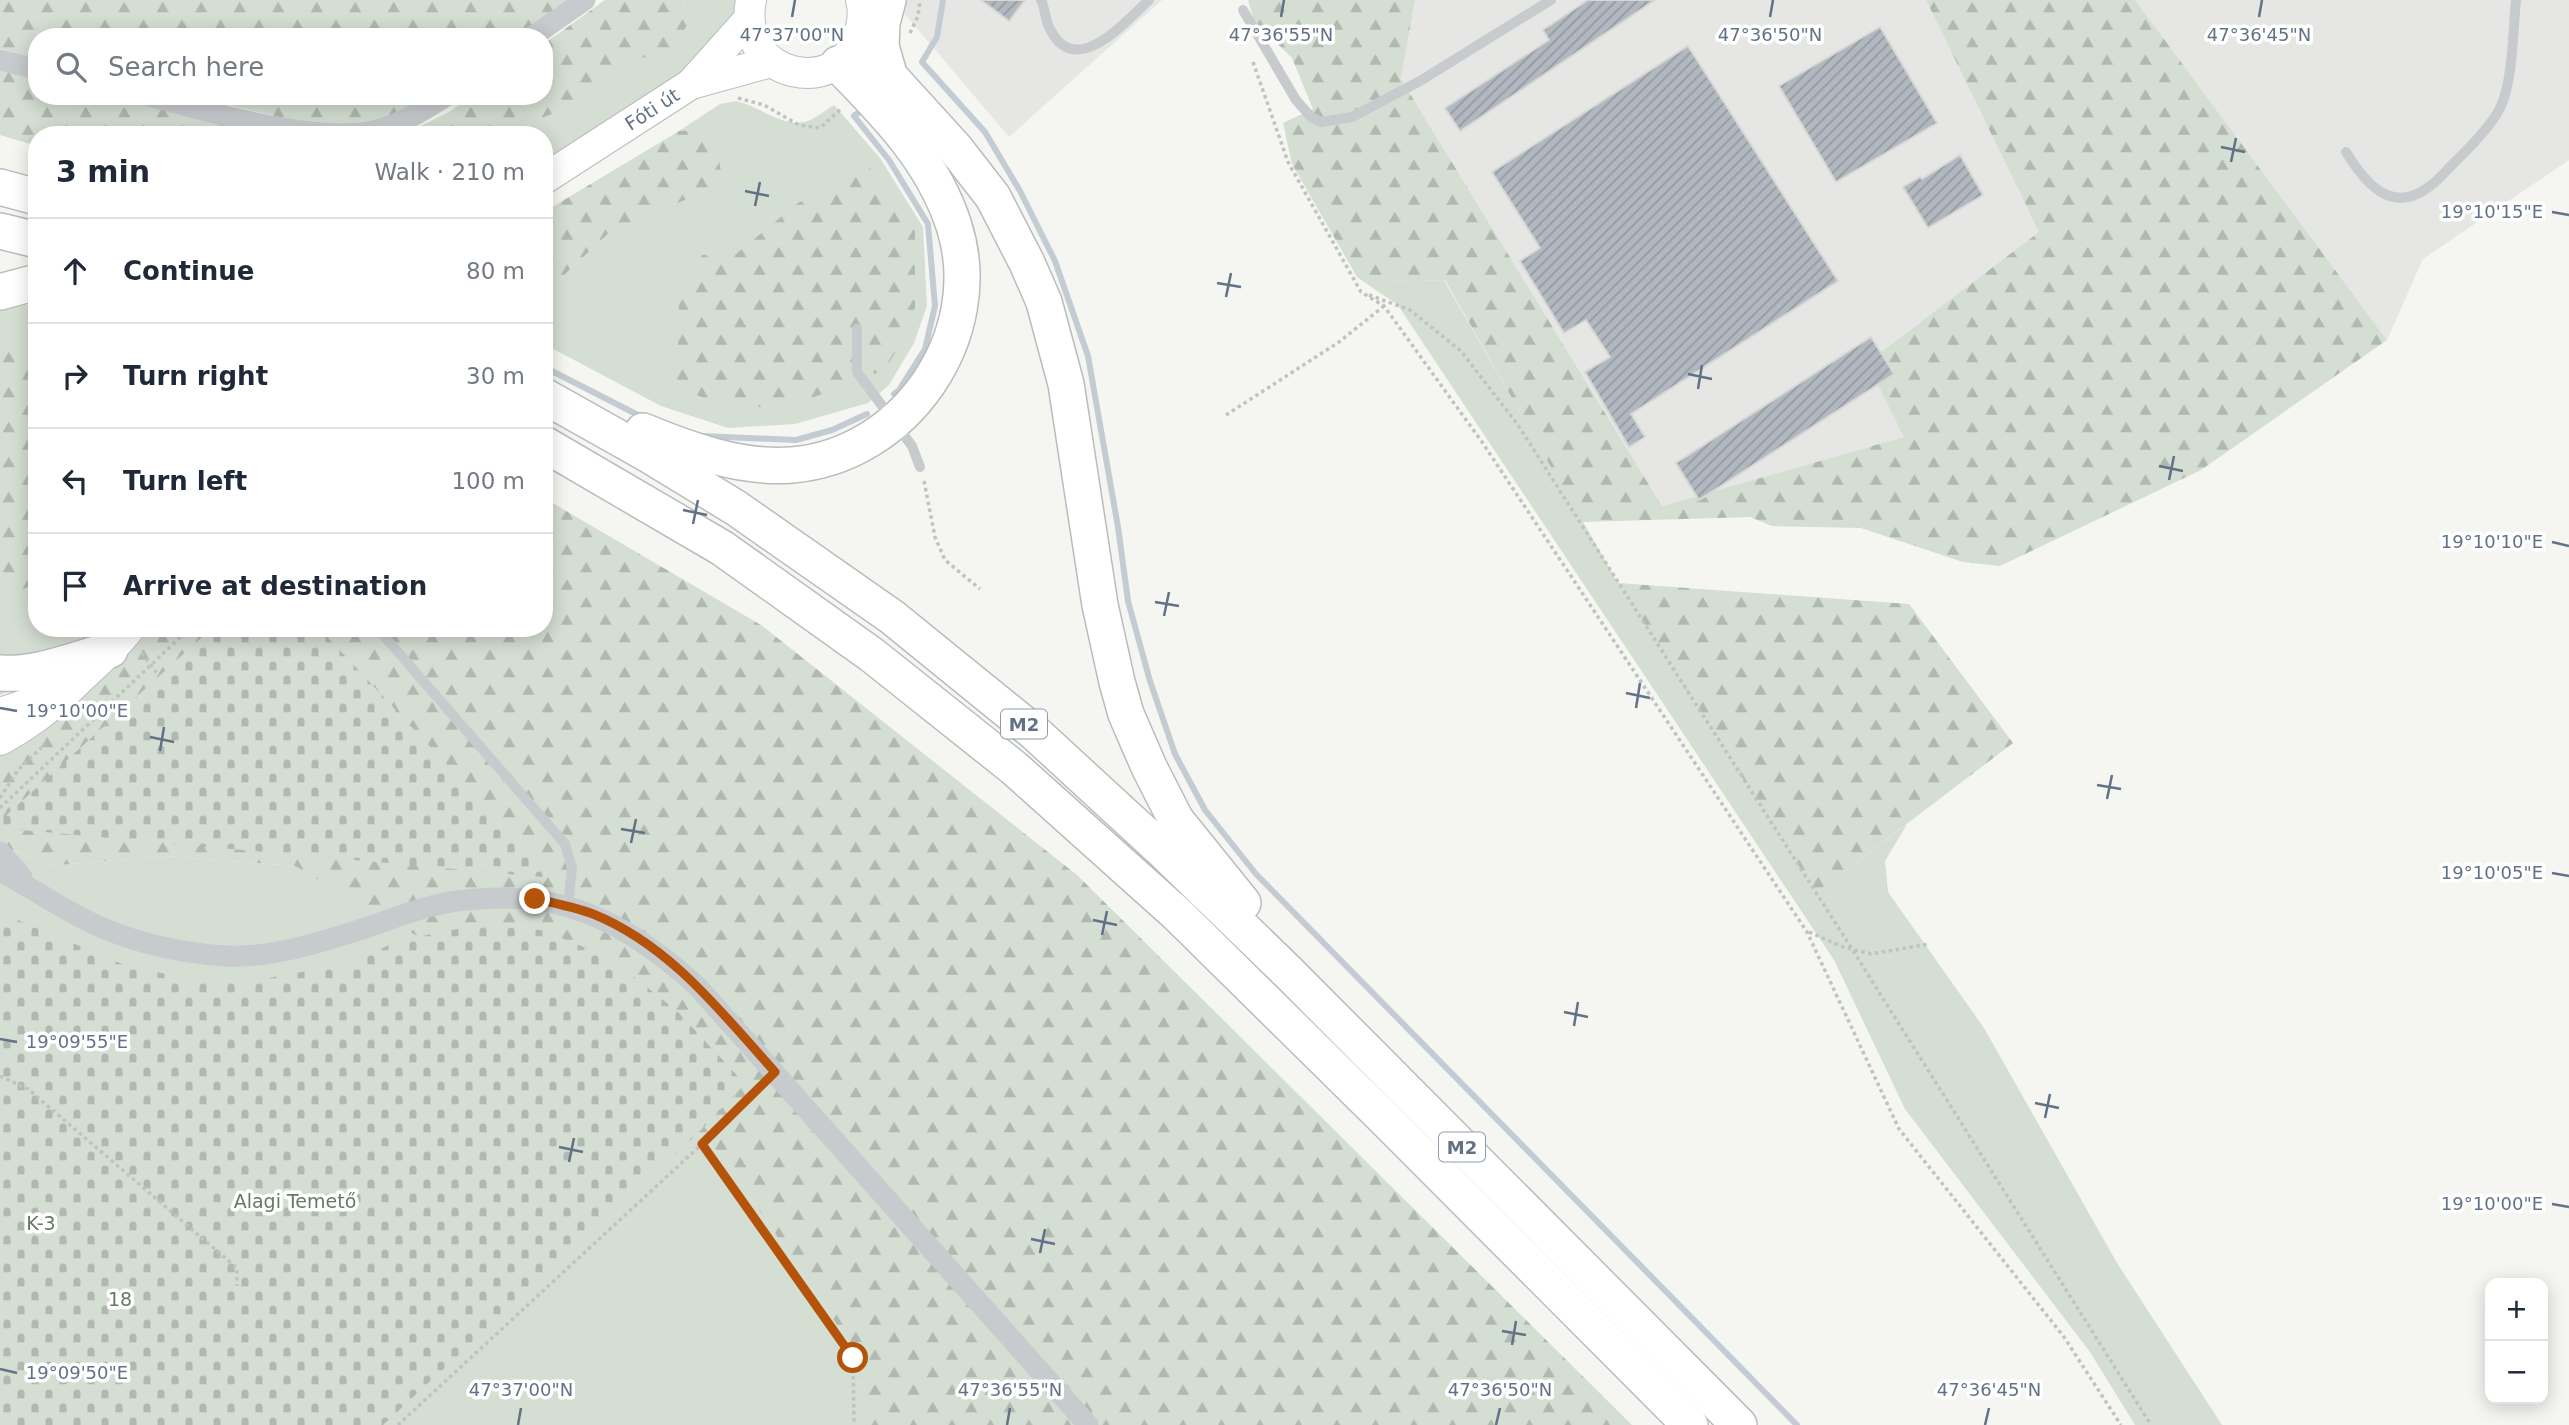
<!DOCTYPE html>
<html lang="en">
<head>
<meta charset="utf-8">
<style>
  :root { --surface:#fff; --page:#f2f2f3; --text:#1f2937; --muted:#747a83; --line:#e0e1e3 }
  body { margin:0; font-family:"DejaVu Sans",sans-serif; background:var(--page); color:var(--text) }
  .controls { position:absolute; right:21px; bottom:21px; display:grid; overflow:hidden; border-radius:14px; box-shadow:0 4px 18px #0003 }
  .controls button { width:63px; height:63px; display:grid; place-items:center; padding:0; border:0; border-bottom:2px solid var(--line); background:var(--surface); color:var(--text); font:35px sans-serif }
  .stop { position:absolute; width:21px; height:21px; margin:-16px; border:5px solid #b45309; border-radius:50%; background:#fff }
  .stop.end { background:#b45309; border-color:#fff; box-shadow:0 2px 7px #0008 }
  .list { margin:0; padding:0; list-style:none }
  h2 { display:flex; justify-content:space-between; align-items:center; height:91px; margin:0; padding:0 28px; font-size:30px }
  h2 small { font-size:23px; font-weight:400; color:var(--muted) }
  .list li { display:grid; grid-template-columns:46px 1fr auto; gap:21px; align-items:center; box-sizing:border-box; height:105px; padding:0 28px; border-top:2px solid var(--line) }
  .list b { display:block; font-size:26px; white-space:nowrap }
  .list em { font-size:23px; font-style:normal; color:var(--muted) }
  .icon { flex:none; width:38px; height:38px; fill:none; stroke:currentColor; stroke-width:2; stroke-linecap:round; stroke-linejoin:round }
  .map { position:relative; flex:none; width:2569px; height:1425px; overflow:hidden }
  .search { position:absolute; background:var(--surface); box-shadow:0 4px 18px #0003; left:28px; top:28px; width:525px; height:77px; display:flex; align-items:center; gap:18px; box-sizing:border-box; padding:0 24px; border-radius:28px; color:var(--muted); font-size:26px }
  .panel { position:absolute; background:var(--surface); box-shadow:0 4px 18px #0003; left:28px; top:126px; width:525px; height:511px; border-radius:28px }
  .map>svg:first-child { display:block }
</style>
</head>
<body>
<div class="map">
<svg width="2569" height="1425" viewBox="0 0 2569 1425">
  <defs>
    <pattern id="forest-firs" width="22" height="20" patternUnits="userSpaceOnUse" patternTransform="scale(1.75)"><rect width="22" height="20" fill="#d5ded2"/><path d="M5 1l3.5 6h-7zM16 11l3.5 6h-7z" fill="#b0b8b0"/></pattern>
    <pattern id="cemetery-stones" width="16" height="16" patternUnits="userSpaceOnUse" patternTransform="scale(1.75)"><rect width="16" height="16" fill="#d5ded2"/><path d="M2 7V4a2 2 0 0 1 4 0v3zM10 15v-3a2 2 0 0 1 4 0v3z" fill="#b0b8b0"/></pattern>
    <pattern id="building-hatch" width="6" height="6" patternUnits="userSpaceOnUse" patternTransform="scale(1.75)"><rect width="6" height="6" fill="#b1b8bf"/><path d="M-1 1l2-2M0 6l6-6M5 7l2-2" fill="none" stroke="#939aa1"/></pattern>
  </defs>
  <rect width="100%" height="100%" fill="#f5f6f1"/>
  <g fill="#e6e7e5">
    <path d="M893,0H1162L1009,137Z"/>
    <path d="M1415,0H1926L2039,232L1868,363L1905,437L1662,506L1401,79Z"/>
    <path d="M2135,0H2569V160L2423,259L2387,340Z"/>
  </g>
  <g fill="#d5ded2">
    <path d="M682,0H741L743,6L712,54L544,167V135H495L620,58L689,23Z"/>
    <path d="M736,101C759,106 782,127 805,122C815,119 826,110 834,105L880,158L923,227L927,306L914,343L889,385L868,403L795,424L728,428L661,406L544,344V294L611,231L722,184L714,131H679L720,104Z"/>
    <path d="M1444,280L1618,583L1816,893L1907,824L1885,861L1888,892L1984,1028L2117,1263L2222,1425H2135L2090,1352L1905,1109L1834,960L1397,304L1380,293L1387,282Z"/>
    <path d="M37,304V628H107L62,667L0,695V308Z"/>
    <path d="M0,844L47,866L166,856L295,866L636,1062L673,1110L721,1154L861,1360V1425H161L0,1066Z"/>
  </g>
  <g fill="url(#forest-firs)">
    <path d="M0,0H569L517,37H37V58L0,49Z"/>
    <path d="M605,0H682L689,23L663,57L620,58L601,96L495,135H402L449,112L472,96H544V44Z"/>
    <path d="M1248,0H1415L1401,79L1662,506L1904,437L1867,363L2039,232L1926,0H2135L2387,340L2201,470L2000,566L1963,562L1861,528L1772,526L1750,517L1582,522L1445,280L1387,282L1380,293L1357,277L1292,164L1283,123L1313,109L1292,58L1254,21Z"/>
    <path d="M0,69L37,78V96H114L280,135H37V146L0,135Z"/>
    <path d="M191,96H433L371,125L309,124Z"/>
    <path d="M714,130L723,184L611,231L544,294V212L679,131Z"/>
    <path d="M869,167L915,227V308L903,339L885,370L874,374L865,353L840,387L796,404L731,409L677,387L679,301L702,255L736,254L798,203Z"/>
    <path d="M0,350L37,360V585L0,595Z"/>
    <path d="M544,498L761,625L1077,875L1632,1425H861V1360L721,1154L673,1110L636,1062L295,866L166,856L47,866L0,844V744L135,643L149,628H544Z"/>
    <path d="M1618,583L1909,604L2013,743L1816,893Z"/>
  </g>
  <g fill="url(#cemetery-stones)">
    <path d="M212,628H319L553,878L0,828V821Z"/>
    <path d="M0,908L13,918L127,966L201,981L257,980L352,963L397,941L477,925L541,930L609,957L678,1012L745,1084L698,1133L383,1425H0Z"/>
  </g>
  <g fill="none" stroke-linecap="round" stroke-linejoin="round">
    <g stroke="#c2ccd2" stroke-width="6">
      <path d="M943,0L937,37L922,62L985,132L1020,191L1055,261L1088,356L1118,527L1128,601L1150,681L1175,754L1205,810L1256,874L1797,1425"/>
      <path d="M862,110L854,116L889,160L928,224L935,306L925,349L899,390L894,394"/>
      <path d="M544,367L642,417"/>
      <path d="M702,436L796,440L832,430L867,414"/>
    </g>
  </g>
  <g fill="url(#building-hatch)" stroke="#d7d7d4" stroke-width="2">
    <path d="M981,0H1025L1009,21Z"/>
    <path d="M1588,0H1655L1460,131L1445,108L1549,40L1543,30Z"/>
    <path d="M1880,27L1937,123L1836,182L1779,86Z"/>
    <path d="M1688,46L1838,281L1631,414L1645,437L1629,447L1585,372L1610,357L1586,320L1564,333L1520,261L1540,248L1492,172Z"/>
    <path d="M1960,155L1983,195L1928,228L1903,187L1920,177L1922,179Z"/>
    <path d="M1871,337L1894,374L1699,500L1676,463Z"/>
  </g>
  <g fill="none" stroke-linecap="round" stroke-linejoin="round">
    <g stroke="#b9bdc3" stroke-width="32">
      <g id="secondary">
        <path d="M751,0C736,79 841,100 860,32C863,21 864,11 861,0"/>
        <path d="M691,84L749,19"/>
        <path d="M544,179L691,84L771,62"/>
        <path d="M0,713L54,695"/>
        <path d="M0,740C39,719 56,702 87,672C102,658 118,644 130,628"/>
      </g>
    </g>
    <g stroke="#b9bcbf" stroke-width="38">
      <g id="trunk">
        <path d="M888,0L882,23L881,46L889,74"/>
        <path d="M858,39L884,70L955,148L993,197L1027,263L1044,302L1066,384L1100,605L1117,682L1126,714L1149,767L1176,820L1243,903"/>
        <path d="M0,187L37,197"/>
        <path d="M0,231L37,240"/>
        <path d="M0,292L37,282"/>
        <path d="M544,396L649,455L736,508L892,617L1035,733L1160,848L1287,971L1739,1425"/>
        <path d="M643,431C689,450 741,469 792,465C905,456 989,335 954,226C933,160 885,112 838,64"/>
        <path d="M544,444L722,548L872,655L1014,768L1177,914L1385,1119L1690,1425"/>
        <path d="M0,673C37,676 75,659 110,650"/>
      </g>
    </g>
    <g stroke="#c0c2c4" stroke-width="3.5" stroke-dasharray="3.5 3.5" stroke-linecap="butt">
      <path d="M910,33L918,16L920,0"/>
      <path d="M1253,62L1288,162L1361,292L1384,306L1482,442L1807,932L1899,1129L2064,1337L2121,1425"/>
      <path d="M738,98L764,105L799,125L820,128L842,108"/>
      <path d="M1369,295L1410,310L1461,351L1518,425L1852,949L2151,1425"/>
      <path d="M1226,415L1339,342L1384,306"/>
      <path d="M924,481L935,537L945,560L980,589"/>
      <path d="M142,653L159,676"/>
      <path d="M0,798L18,770L45,744"/>
      <path d="M0,808L190,628"/>
      <path d="M1809,932L1843,947L1871,954L1929,944"/>
      <path d="M0,1076L28,1089L237,1268V1286"/>
      <path d="M702,1144L853,1358L854,1425"/>
      <path d="M398,1425L702,1144L760,1087"/>
    </g>
    <g stroke="#c8cbce" stroke-width="10">
      <path d="M1041,0C1045,8 1045,18 1049,27C1074,82 1125,22 1149,0"/>
      <path d="M1243,10L1296,100L1311,117L1321,122L1352,117L1420,81L1551,0"/>
      <path d="M2346,152C2365,183 2392,216 2430,186C2440,179 2448,168 2457,160C2471,146 2493,124 2501,106C2513,79 2513,30 2516,0"/>
      <path d="M857,329V372L912,446L920,467"/>
      <path d="M377,628L565,844L572,868L568,907"/>
    </g>
    <g stroke="#c8cbce" stroke-width="21">
      <path d="M532,37L585,0"/>
      <path d="M0,60L37,69"/>
      <path d="M149,96C209,111 313,144 373,131C398,125 424,111 446,96"/>
      <path d="M0,852L22,877"/>
      <path d="M0,871C27,885 51,902 78,916C121,940 176,953 226,956C273,958 321,942 365,928C395,918 426,905 457,901C559,887 624,920 697,986L1088,1425"/>
    </g>
    <use href="#secondary" stroke="#fff" stroke-width="30"/>
    <use href="#trunk" stroke="#fff" stroke-width="35"/>
  </g>
  <g fill="none" stroke-linecap="round" stroke-linejoin="round">
    <path stroke="#b45309" stroke-width="9" d="M535,899C554,903 575,907 593,914C670,945 721,1012 775,1072L702,1144L853,1358"/>
  </g>
  <path fill="none" stroke="#617286" stroke-width="2.5" d="M792,17L795,0M1281,17L1284,0M1770,17L1773,0M2259,17L2262,0M2221,147L2245,152M2231,162L2236,138M745,191L769,196M755,206L760,182M2552,212L2569,215M1217,283L1241,287M1226,297L1231,273M1688,374L1712,379M1698,389L1702,365M2159,466L2183,471M2169,480L2174,456M683,510L707,515M693,524L698,500M2552,542L2569,546M1155,602L1179,606M1164,616L1169,592M1626,693L1650,698M0,708L17,711M1636,708L1640,683M150,737L174,742M160,751L164,727M2097,785L2121,789M2107,799L2112,775M621,829L645,833M631,843L636,819M2552,873L2569,876M1093,920L1117,925M1102,935L1107,911M1564,1012L1588,1017M1574,1026L1578,1002M0,1039L17,1042M2035,1103L2059,1108M2045,1118L2050,1094M559,1147L583,1152M569,1162L574,1138M2552,1204L2569,1207M1031,1239L1055,1244M1040,1253L1045,1229M1502,1331L1526,1335M1512,1345L1516,1321M0,1369L17,1373M518,1425L521,1408M1007,1425L1010,1408M1496,1425L1500,1408M1985,1425L1989,1408"/>
  <g text-anchor="middle" dominant-baseline="central" stroke-width="7" stroke-linejoin="round" paint-order="stroke">
    <g fill="#fff" stroke="#909caa" stroke-width="2">
      <rect x="1001" y="709.5" width="46" height="29" rx="5"/>
      <rect x="1439" y="1132.5" width="46" height="29" rx="5"/>
    </g>
    <g font-size="18" font-weight="bold" fill="#617286">
      <text x="1024" y="724">M2</text>
      <text x="1462" y="1147">M2</text>
    </g>
    <g font-size="19" fill="#617286" stroke="#fff">
      <text transform="translate(652 109) rotate(-33)">Fóti út</text>
    </g>
    <g font-size="19" fill="#637c61" stroke="#fff">
      <text x="295" y="1201">Alagi Temető</text>
      <text x="41" y="1223">K-3</text>
      <text x="120" y="1299">18</text>
    </g>
  </g>
  <g font-size="18" text-anchor="middle" fill="#617286" stroke="#fff" stroke-width="7" stroke-linejoin="round" paint-order="stroke">
    <text x="792" y="41">47°37'00"N</text>
    <text x="1281" y="41">47°36'55"N</text>
    <text x="1770" y="41">47°36'50"N</text>
    <text x="2259" y="41">47°36'45"N</text>
    <text x="2492" y="218">19°10'15"E</text>
    <text x="2492" y="548">19°10'10"E</text>
    <text x="77" y="717">19°10'00"E</text>
    <text x="2492" y="879">19°10'05"E</text>
    <text x="77" y="1048">19°09'55"E</text>
    <text x="2492" y="1210">19°10'00"E</text>
    <text x="77" y="1379">19°09'50"E</text>
    <text x="521" y="1396">47°37'00"N</text>
    <text x="1010" y="1396">47°36'55"N</text>
    <text x="1500" y="1396">47°36'50"N</text>
    <text x="1989" y="1396">47°36'45"N</text>
  </g>
</svg>
<div class="controls">
<button>+</button>
<button>−</button>
</div>
<div class="stop" style="left:853px;top:1358px"></div>
<div class="stop end" style="left:535px;top:899px"></div>
<div class="search"><svg class="icon" aria-label="search" viewBox="0 0 24 24"><circle cx="10" cy="10" r="6"/><path d="M15 15l6 6"/></svg>Search here</div>
<section class="panel">
<h2>3 min<small>Walk · 210 m</small></h2>
<ul class="list">
<li><svg class="icon" aria-label="ahead" viewBox="0 0 24 24"><path d="M12 20V5M6 11l6-6 6 6"/></svg><div><b>Continue</b></div><em>80 m</em></li>
<li><svg class="icon" aria-label="right" viewBox="0 0 24 24"><path d="M7 20v-9h11M14 6l5 5-5 5"/></svg><div><b>Turn right</b></div><em>30 m</em></li>
<li><svg class="icon" aria-label="left" viewBox="0 0 24 24"><path d="M17 20v-9H6M10 6l-5 5 5 5"/></svg><div><b>Turn left</b></div><em>100 m</em></li>
<li><svg class="icon" aria-label="arrive" viewBox="0 0 24 24"><path d="M6 21V4h12l-3 4 3 4H6"/></svg><div><b>Arrive at destination</b></div></li>
</ul>
</section>
</div>
</body>
</html>
